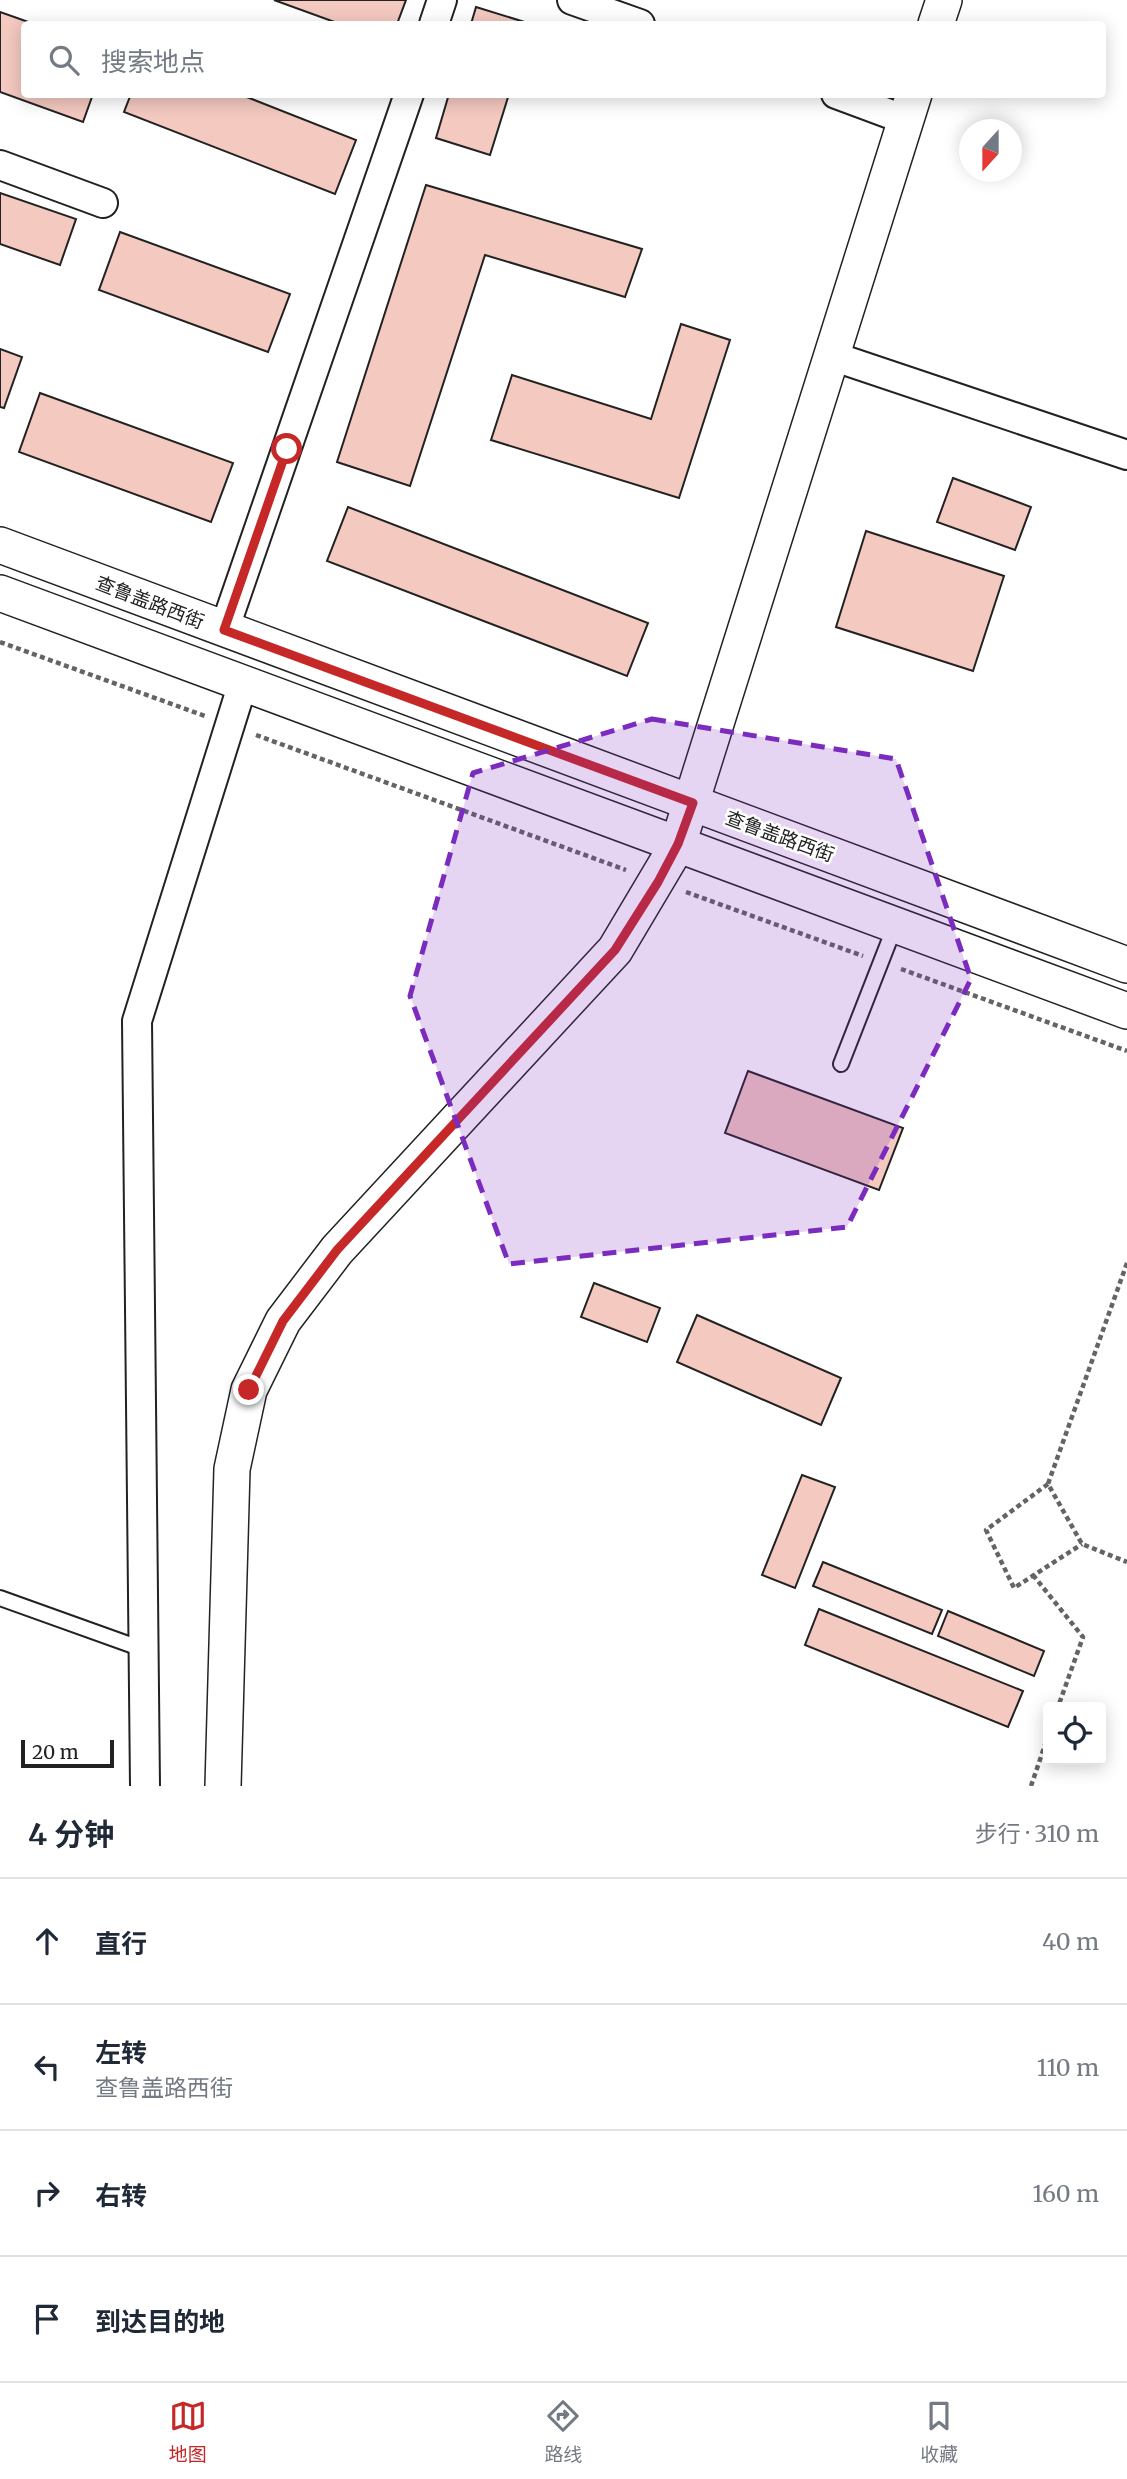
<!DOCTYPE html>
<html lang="zh">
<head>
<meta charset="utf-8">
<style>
  :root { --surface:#fff; --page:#f6f6f7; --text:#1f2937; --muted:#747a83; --line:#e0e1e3; --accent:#c62828 }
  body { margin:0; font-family:Merriweather,"Noto Sans SC",serif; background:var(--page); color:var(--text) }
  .controls { position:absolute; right:21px; bottom:21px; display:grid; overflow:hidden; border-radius:7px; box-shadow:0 4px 18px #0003 }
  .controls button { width:63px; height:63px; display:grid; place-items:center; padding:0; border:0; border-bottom:2px solid var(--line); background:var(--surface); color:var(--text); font:35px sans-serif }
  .compass { position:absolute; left:959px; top:119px; width:63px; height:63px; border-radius:50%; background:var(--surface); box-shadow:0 4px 18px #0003; rotate:201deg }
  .scale { position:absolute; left:21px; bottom:18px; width:93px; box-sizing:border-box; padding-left:7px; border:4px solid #222; border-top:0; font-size:19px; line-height:24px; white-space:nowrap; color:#222; -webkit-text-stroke:5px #fff; paint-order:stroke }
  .stop { position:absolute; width:21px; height:21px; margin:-16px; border:5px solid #c62828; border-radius:50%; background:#fff }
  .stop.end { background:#c62828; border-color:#fff; box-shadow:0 2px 7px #0008 }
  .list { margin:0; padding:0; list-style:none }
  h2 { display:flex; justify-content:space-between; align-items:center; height:91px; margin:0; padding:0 28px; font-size:30px }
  h2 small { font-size:23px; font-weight:400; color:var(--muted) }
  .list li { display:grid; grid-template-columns:46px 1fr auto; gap:21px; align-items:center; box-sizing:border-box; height:126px; padding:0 28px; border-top:2px solid var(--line) }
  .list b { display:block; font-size:26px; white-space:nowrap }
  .list p { margin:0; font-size:23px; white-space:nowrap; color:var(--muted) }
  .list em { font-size:23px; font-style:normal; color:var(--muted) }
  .icon { flex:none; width:38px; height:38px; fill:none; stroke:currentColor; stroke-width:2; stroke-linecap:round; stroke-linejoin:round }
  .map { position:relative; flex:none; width:1127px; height:1786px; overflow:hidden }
  .search { position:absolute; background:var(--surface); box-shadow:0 4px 18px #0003; left:21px; right:21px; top:21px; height:77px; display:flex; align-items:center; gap:18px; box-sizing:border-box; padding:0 24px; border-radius:7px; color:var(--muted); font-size:26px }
  .sheet { height:595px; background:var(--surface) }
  nav { display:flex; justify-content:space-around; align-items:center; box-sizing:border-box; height:98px; border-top:2px solid var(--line); background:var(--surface); font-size:19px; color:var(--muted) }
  nav a { display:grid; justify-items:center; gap:4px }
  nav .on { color:var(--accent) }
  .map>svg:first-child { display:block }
</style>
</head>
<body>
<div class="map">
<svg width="1127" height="1786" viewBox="0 0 1127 1786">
  <rect width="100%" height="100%" fill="#fff"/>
  <g fill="#f3c9c0" stroke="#222" stroke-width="2">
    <path d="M274,0H406L397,24H340Z"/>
    <path d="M476,7L531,24H471Z"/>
    <path d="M0,12L34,24H24V94H93L83,122L0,92Z"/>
    <path d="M131,94H239L356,140L335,194L124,112Z"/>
    <path d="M449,94H509L490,155L436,138Z"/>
    <path d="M426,185L642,249L625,297L485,255L410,486L337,462Z"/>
    <path d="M0,193L76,219L60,265L0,244Z"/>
    <path d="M120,232L290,294L268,352L99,290Z"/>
    <path d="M681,324L730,340L679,498L491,440L512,375L651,419Z"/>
    <path d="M0,349L22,357L4,408L0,407Z"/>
    <path d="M40,393L233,463L211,522L19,452Z"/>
    <path d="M953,478L1031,507L1015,550L937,522Z"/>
    <path d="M348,507L648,623L627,676L327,561Z"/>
    <path d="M866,531L1004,576L973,671L836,627Z"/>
    <path d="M748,1071L903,1128L879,1190L725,1133Z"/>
    <path d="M594,1283L660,1308L647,1342L581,1317Z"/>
    <path d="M697,1315L841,1378L821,1425L677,1362Z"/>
    <path d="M802,1475L835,1487L795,1588L762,1575Z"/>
    <path d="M823,1562L942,1610L932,1634L813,1586Z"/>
    <path d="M819,1609L1023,1691L1008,1727L805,1645Z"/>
    <path d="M948,1611L1044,1651L1034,1676L938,1636Z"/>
  </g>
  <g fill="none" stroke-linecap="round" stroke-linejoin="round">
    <g stroke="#222" stroke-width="18">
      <g id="service">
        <path d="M841,1064L895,926"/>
        <path d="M0,1598L145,1650"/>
      </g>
    </g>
    <g stroke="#222" stroke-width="32">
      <g id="minor">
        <path d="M572,0L640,24"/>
        <path d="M434,24L442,0"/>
        <path d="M836,94L906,120"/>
        <path d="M0,165L103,203"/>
        <path d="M832,356L1127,455"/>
        <path d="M224,630L409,94"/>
        <path d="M145,1786L137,1021L243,683"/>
      </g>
    </g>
    <g stroke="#222" stroke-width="38">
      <g id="tertiary">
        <path d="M936,24L944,0"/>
        <path d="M0,545L1127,965"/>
        <path d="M0,593L1127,1011"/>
        <path d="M223,1786L232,1469L249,1390L283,1321L337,1250L615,950L678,844L914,94"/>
      </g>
    </g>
    <g stroke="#646464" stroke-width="4.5" stroke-dasharray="5 3.5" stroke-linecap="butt">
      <path d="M0,642L205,716"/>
      <path d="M256,735L626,870"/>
      <path d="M686,892L863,956"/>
      <path d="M901,969L1127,1051"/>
      <path d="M1127,1263L1048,1484L1082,1544L1127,1562"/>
      <path d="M1048,1484L986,1530L1014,1588L1082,1544"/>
      <path d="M1033,1575L1083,1637L1058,1707"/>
      <path d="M1031,1786L1048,1736"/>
    </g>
    <use href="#service" stroke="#fff" stroke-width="14"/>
    <use href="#minor" stroke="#fff" stroke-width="28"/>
    <use href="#tertiary" stroke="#fff" stroke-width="35"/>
  </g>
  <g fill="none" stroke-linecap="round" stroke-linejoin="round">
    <path stroke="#c62828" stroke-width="9" d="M249,1390L283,1321L337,1250L615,950L658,882L678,844L693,803L224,630L287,449"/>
  </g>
  <path fill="#7b2cbf" fill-opacity="0.2" stroke="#7b2cbf" stroke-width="5" stroke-dasharray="14 9" stroke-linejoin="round" d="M652,719L896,759L971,979L847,1227L509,1264L410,996L473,773Z"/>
  <g text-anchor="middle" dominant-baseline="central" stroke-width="5" stroke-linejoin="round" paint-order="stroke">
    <g font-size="19" fill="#222" stroke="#fff">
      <text transform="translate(150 602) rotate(21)">查鲁盖路西街</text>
      <text transform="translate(780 836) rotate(20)">查鲁盖路西街</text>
    </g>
  </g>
</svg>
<div class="controls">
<button><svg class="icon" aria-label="locate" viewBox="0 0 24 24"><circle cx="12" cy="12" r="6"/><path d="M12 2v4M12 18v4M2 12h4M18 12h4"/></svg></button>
</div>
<svg class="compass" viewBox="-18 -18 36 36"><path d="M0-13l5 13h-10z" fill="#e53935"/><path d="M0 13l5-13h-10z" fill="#747a83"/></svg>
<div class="scale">20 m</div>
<div class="stop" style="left:287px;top:449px"></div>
<div class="stop end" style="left:249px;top:1390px"></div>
<div class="search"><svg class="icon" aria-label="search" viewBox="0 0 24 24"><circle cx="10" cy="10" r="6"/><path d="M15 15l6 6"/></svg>搜索地点</div>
</div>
<section class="sheet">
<h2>4 分钟<small>步行 · 310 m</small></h2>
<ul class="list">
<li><svg class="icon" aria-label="ahead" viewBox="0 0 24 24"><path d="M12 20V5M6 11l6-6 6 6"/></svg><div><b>直行</b></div><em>40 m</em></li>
<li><svg class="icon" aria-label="left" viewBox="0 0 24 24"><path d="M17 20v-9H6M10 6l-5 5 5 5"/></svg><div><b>左转</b><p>查鲁盖路西街</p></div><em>110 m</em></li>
<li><svg class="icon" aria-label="right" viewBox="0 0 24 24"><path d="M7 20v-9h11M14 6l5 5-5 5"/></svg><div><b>右转</b></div><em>160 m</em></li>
<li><svg class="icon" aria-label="arrive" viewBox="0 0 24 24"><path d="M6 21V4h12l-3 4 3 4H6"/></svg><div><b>到达目的地</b></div></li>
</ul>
</section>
<nav>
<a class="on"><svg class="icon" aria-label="map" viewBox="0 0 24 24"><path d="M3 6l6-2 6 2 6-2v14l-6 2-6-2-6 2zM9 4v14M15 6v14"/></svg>地图</a>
<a><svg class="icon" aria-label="directions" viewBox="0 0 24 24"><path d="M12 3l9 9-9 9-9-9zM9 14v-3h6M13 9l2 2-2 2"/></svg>路线</a>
<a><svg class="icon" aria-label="saved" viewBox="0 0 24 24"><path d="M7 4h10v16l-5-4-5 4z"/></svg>收藏</a>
</nav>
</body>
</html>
